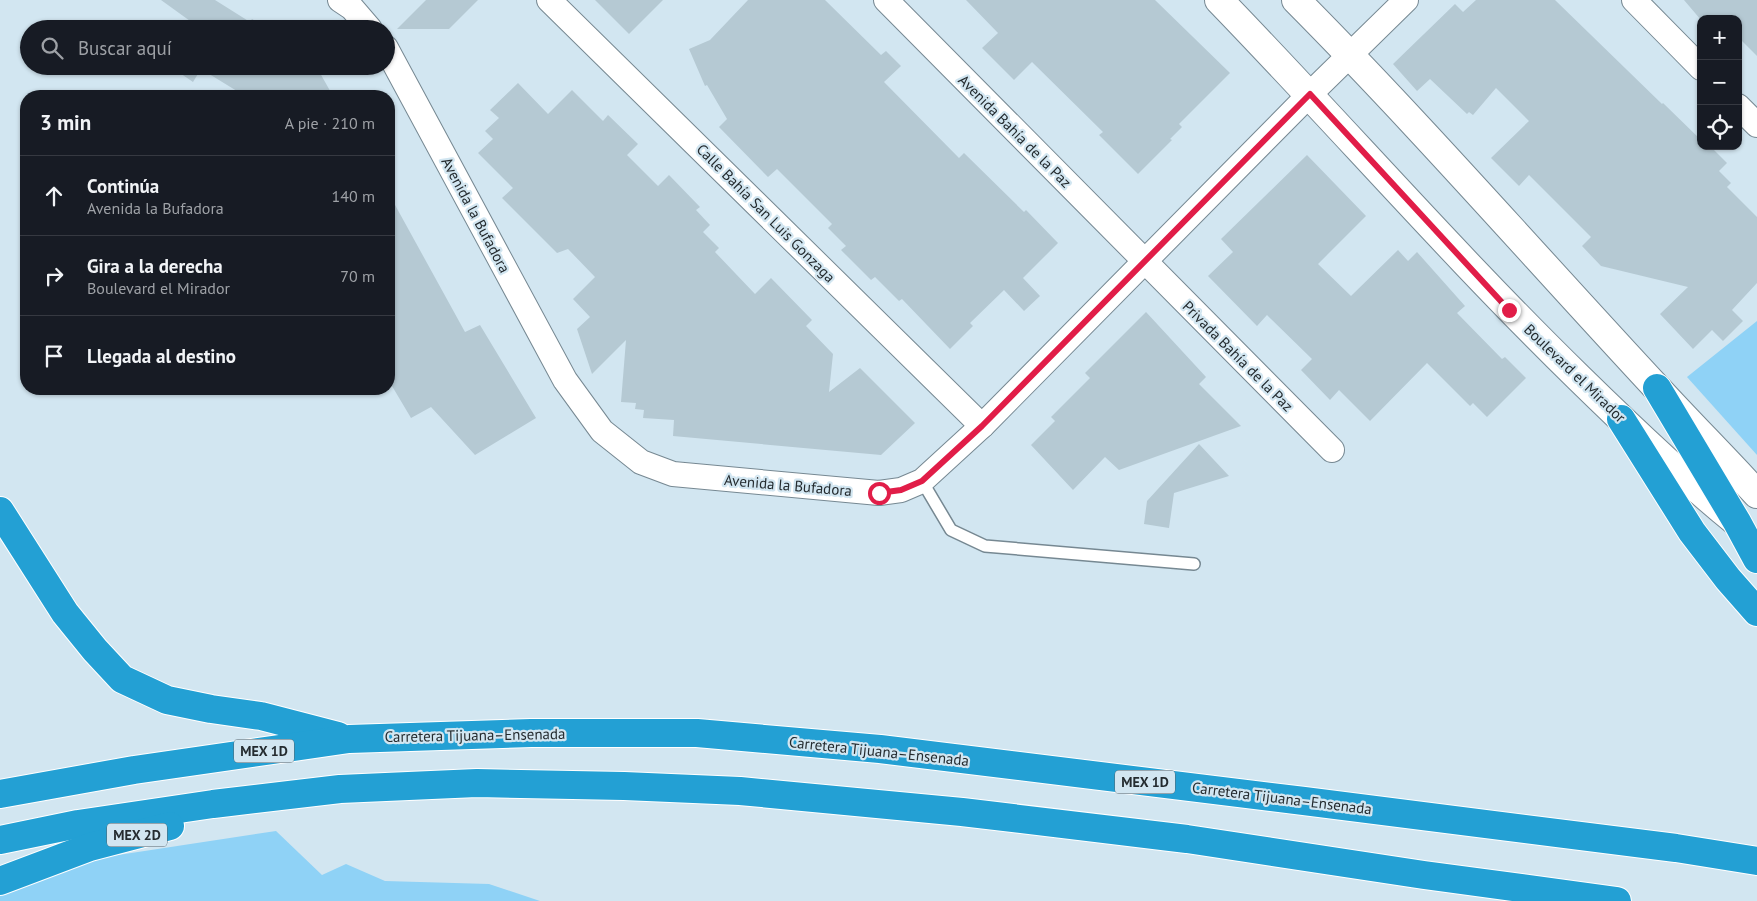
<!DOCTYPE html>
<html lang="es">
<head>
<meta charset="utf-8">
<style>
  :root { --surface:#171b24; --page:#242831; --text:#f1f3f6; --muted:#9ea1a6; --line:#363941 }
  body { margin:0; font-family:"PT Sans",sans-serif; background:var(--page); color:var(--text) }
  .controls { position:absolute; right:15px; top:15px; display:grid; overflow:hidden; border-radius:10px; box-shadow:0 1px 4px #0004 }
  .controls button { width:45px; height:45px; display:grid; place-items:center; padding:0; border:0; border-bottom:1px solid var(--line); background:var(--surface); color:var(--text); font:25px sans-serif }
  .stop { position:absolute; width:15px; height:15px; margin:-11px; border:4px solid #e11d48; border-radius:50%; background:#fff }
  .stop.end { background:#e11d48; border-color:#fff; box-shadow:0 1px 5px #0008 }
  .list { margin:0; padding:0; list-style:none }
  h2 { display:flex; justify-content:space-between; align-items:center; height:65px; margin:0; padding:0 20px; font-size:21px }
  h2 small { font-size:16px; font-weight:400; color:var(--muted) }
  .list li { display:grid; grid-template-columns:32px 1fr auto; gap:15px; align-items:center; box-sizing:border-box; height:80px; padding:0 20px; border-top:1px solid var(--line) }
  .list b { display:block; font-size:19px; white-space:nowrap }
  .list p { margin:0; font-size:16px; white-space:nowrap; color:var(--muted) }
  .list em { font-size:16px; font-style:normal; color:var(--muted) }
  .icon { flex:none; width:28px; height:28px; fill:none; stroke:currentColor; stroke-width:2; stroke-linecap:round; stroke-linejoin:round }
  .map { position:relative; flex:none; width:1757px; height:901px; overflow:hidden }
  .search { position:absolute; background:var(--surface); box-shadow:0 1px 4px #0004; left:20px; top:20px; width:375px; height:55px; display:flex; align-items:center; gap:12px; box-sizing:border-box; padding:0 18px; border-radius:28px; color:var(--muted); font-size:19px }
  .panel { position:absolute; background:var(--surface); box-shadow:0 1px 4px #0004; left:20px; top:90px; width:375px; height:305px; border-radius:20px }
  .map>svg:first-child { display:block }
</style>
</head>
<body>
<div class="map">
<svg width="1757" height="901" viewBox="0 0 1757 901">
  <rect width="100%" height="100%" fill="#d2e6f1"/>
  <g fill="#8fd2f6">
    <path d="M1757,321V455L1687,377Z"/>
    <path d="M276,831L322,875L346,864L385,881L489,884L540,901H0V873Z"/>
  </g>
  <g fill="#b5c9d3">
    <path d="M161,0H215L250,22L252,19L268,29H196L197,26Z"/>
    <path d="M426,0H478L449,29H397Z"/>
    <path d="M595,0H663L629,34Z"/>
    <path d="M748,0H825L881,55L886,51L901,66L884,82L959,158L964,153L1024,212L1026,210L1058,243L1023,278L1040,296L1024,311L1004,290L970,323L973,326L950,349L902,299L899,301L875,277L871,280L841,250L846,246L828,228L832,224L777,169L768,177L719,127L727,119L707,85L705,86L689,49L710,40Z"/>
    <path d="M966,0H1155L1230,73L1179,124L1182,127L1170,139L1172,140L1138,174L1099,135L1103,132L1032,62L1014,80L982,48L998,33Z"/>
    <path d="M1476,0H1555L1662,104L1663,103L1701,140V146H1710L1727,163L1719,171L1731,183L1727,187L1757,217V283L1732,310L1743,321L1723,341L1712,330L1693,349L1660,314L1688,287L1601,266L1582,246L1591,237L1529,175L1519,186L1491,158L1529,121L1496,88L1473,115L1469,112L1467,114L1430,79L1417,91L1393,64L1455,4L1463,12Z"/>
    <path d="M1684,0H1757V56L1738,37V19H1701V20Z"/>
    <path d="M175,66H316L333,96H245L201,69L193,82L174,69Z"/>
    <path d="M518,83L548,114L572,90L603,121L608,115L638,144L627,155L658,186L669,175L700,207L696,210L710,225L703,232L719,248L715,252L755,294L771,278L812,320L806,326L833,354L829,392L860,368L915,423L881,455L673,436L674,420L643,418L644,410L635,409L636,403L621,402L626,340L592,374L577,329L590,317L573,299L595,277L568,249L557,253L502,198L513,188L478,153L493,139L485,131L499,118L490,110Z"/>
    <path d="M1307,155L1366,216L1318,264L1351,296L1398,250L1408,261L1417,252L1465,306L1457,313L1502,359L1505,357L1526,378L1487,417L1473,403L1470,406L1427,363L1370,421L1339,390L1330,400L1301,370L1312,359L1267,315L1257,326L1208,276L1233,252L1221,239Z"/>
    <path d="M389,194L465,332L480,325L536,418L475,455L431,407L411,418L389,381Z"/>
    <path d="M1146,312L1206,377L1199,384L1241,426L1119,470L1105,457L1073,490L1031,445L1055,421L1051,417L1090,378L1085,373Z"/>
    <path d="M1199,444L1229,476L1174,493L1169,528L1144,524L1147,501Z"/>
  </g>
  <g fill="none" stroke-linecap="round" stroke-linejoin="round">
    <g stroke="#768892" stroke-width="14">
      <path id="lane" d="M922,481L951,530L985,546L1194,564"/>
    </g>
    <g stroke="#768892" stroke-width="26">
      <g id="street">
        <path d="M340,0L352,8L370,29"/>
        <path d="M549,0L982,426"/>
        <path d="M886,0L1332,450"/>
        <path d="M1634,0L1701,68"/>
        <path d="M386,48L565,380L602,431L641,462L673,474L879,493L901,490L922,481L982,426L1310,94L1406,0"/>
        <path d="M1738,106L1757,125"/>
      </g>
    </g>
    <g stroke="#768892" stroke-width="30">
      <g id="secondary">
        <path d="M1219,0C1340,125 1454,256 1578,377C1629,427 1679,475 1734,520"/>
        <path d="M1296,0C1420,125 1536,258 1656,387C1689,423 1724,458 1757,494"/>
      </g>
    </g>
    <g stroke="#fff" stroke-width="30">
      <g id="highway">
        <path d="M1657,388L1737,522L1757,559"/>
        <path d="M1621,419L1692,532L1728,579L1757,612"/>
        <path d="M0,511L65,613L95,650L122,679L167,700L211,709L261,716L338,736"/>
        <path d="M0,794L134,770L349,739L531,733H697L880,749L1304,801L1676,848L1757,861"/>
        <path d="M0,840L78,824L213,804L340,789L477,783L624,786L740,791L962,812L1187,839L1424,875L1617,901"/>
        <path d="M0,881L90,847L170,826"/>
      </g>
    </g>
    <use href="#lane" stroke="#fff" stroke-width="11"/>
    <use href="#street" stroke="#fff" stroke-width="24"/>
    <use href="#secondary" stroke="#fff" stroke-width="28"/>
    <use href="#highway" stroke="#23a0d4" stroke-width="28"/>
  </g>
  <g fill="none" stroke-linecap="round" stroke-linejoin="round">
    <path stroke="#e11d48" stroke-width="6" d="M879,493L901,490L922,481L982,426L1310,94L1509,310"/>
  </g>
  <g text-anchor="middle" dominant-baseline="central" stroke-width="4.5" stroke-linejoin="round" paint-order="stroke">
    <g fill="#d2e6f1" stroke="#586369" stroke-width="1">
      <rect x="234" y="739.5" width="60" height="23" rx="4"/>
      <rect x="1115" y="770.5" width="60" height="23" rx="4"/>
      <rect x="107" y="823.5" width="60" height="23" rx="4"/>
    </g>
    <g font-size="14" font-weight="bold" fill="#242b2f">
      <text x="264" y="751">MEX 1D</text>
      <text x="1145" y="782">MEX 1D</text>
      <text x="137" y="835">MEX 2D</text>
    </g>
    <g font-size="15" fill="#242b2f" stroke="#d2e6f1">
      <text transform="translate(1015 131) rotate(45)">Avenida Bahía de la Paz</text>
      <text transform="translate(766 213) rotate(45)">Calle Bahía San Luis Gonzaga</text>
      <text transform="translate(476 215) rotate(62)">Avenida la Bufadora</text>
      <text transform="translate(1238 356) rotate(45)">Privada Bahía de la Paz</text>
      <text transform="translate(1575 373) rotate(44)">Boulevard el Mirador</text>
      <text transform="translate(788 485) rotate(5)">Avenida la Bufadora</text>
      <text transform="translate(475 735) rotate(-1)">Carretera Tijuana–Ensenada</text>
      <text transform="translate(879 751) rotate(6)">Carretera Tijuana–Ensenada</text>
      <text transform="translate(1282 798) rotate(7)">Carretera Tijuana–Ensenada</text>
    </g>
  </g>
</svg>
<div class="controls">
<button>+</button>
<button>−</button>
<button><svg class="icon" aria-label="locate" viewBox="0 0 24 24"><circle cx="12" cy="12" r="6"/><path d="M12 2v4M12 18v4M2 12h4M18 12h4"/></svg></button>
</div>
<div class="stop" style="left:879px;top:493px"></div>
<div class="stop end" style="left:1509px;top:310px"></div>
<div class="search"><svg class="icon" aria-label="search" viewBox="0 0 24 24"><circle cx="10" cy="10" r="6"/><path d="M15 15l6 6"/></svg>Buscar aquí</div>
<section class="panel">
<h2>3 min<small>A pie · 210 m</small></h2>
<ul class="list">
<li><svg class="icon" aria-label="ahead" viewBox="0 0 24 24"><path d="M12 20V5M6 11l6-6 6 6"/></svg><div><b>Continúa</b><p>Avenida la Bufadora</p></div><em>140 m</em></li>
<li><svg class="icon" aria-label="right" viewBox="0 0 24 24"><path d="M7 20v-9h11M14 6l5 5-5 5"/></svg><div><b>Gira a la derecha</b><p>Boulevard el Mirador</p></div><em>70 m</em></li>
<li><svg class="icon" aria-label="arrive" viewBox="0 0 24 24"><path d="M6 21V4h12l-3 4 3 4H6"/></svg><div><b>Llegada al destino</b></div></li>
</ul>
</section>
</div>
</body>
</html>
